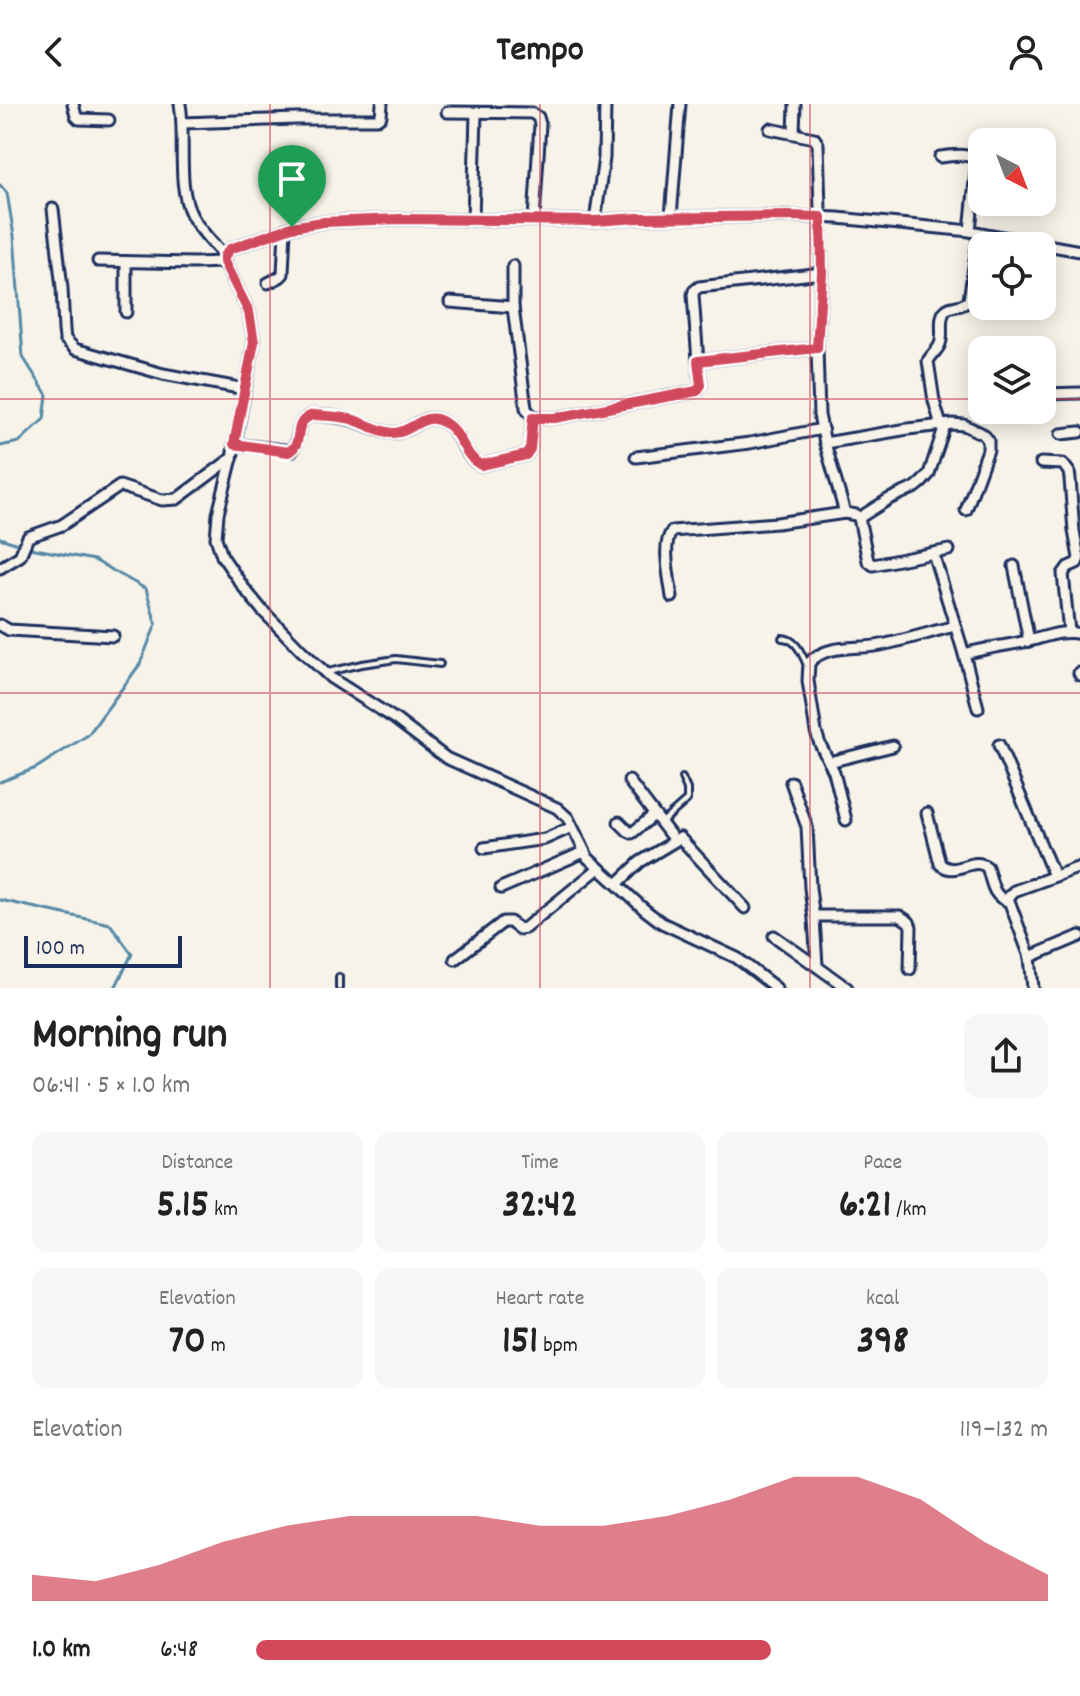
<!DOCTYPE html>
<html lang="en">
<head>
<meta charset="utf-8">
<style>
	:root { --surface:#fff; --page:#f6f6f6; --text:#222; --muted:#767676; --accent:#d1495b }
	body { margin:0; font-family:Dekko,sans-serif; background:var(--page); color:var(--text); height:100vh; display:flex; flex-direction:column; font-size:30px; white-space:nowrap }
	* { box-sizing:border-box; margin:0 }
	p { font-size:26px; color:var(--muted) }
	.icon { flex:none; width:44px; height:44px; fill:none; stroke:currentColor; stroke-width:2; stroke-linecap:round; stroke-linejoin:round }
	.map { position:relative; height:884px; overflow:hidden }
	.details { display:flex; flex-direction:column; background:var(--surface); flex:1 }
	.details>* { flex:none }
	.needle { width:52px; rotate:138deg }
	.controls { position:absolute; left:968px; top:24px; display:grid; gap:16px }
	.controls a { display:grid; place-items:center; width:88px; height:88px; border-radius:16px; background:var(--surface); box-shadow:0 4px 20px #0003; font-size:40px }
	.scale { position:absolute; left:24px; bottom:20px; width:158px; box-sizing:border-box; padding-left:8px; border:4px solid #1b2f5e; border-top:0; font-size:22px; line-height:28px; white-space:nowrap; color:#1b2f5e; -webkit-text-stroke:6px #f7f3e8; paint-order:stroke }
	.pin { position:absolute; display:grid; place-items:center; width:68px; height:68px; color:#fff; margin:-82px -34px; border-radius:50% 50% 50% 0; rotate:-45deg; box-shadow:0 0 8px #0007 }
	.pin .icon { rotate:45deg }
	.round { display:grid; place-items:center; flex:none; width:84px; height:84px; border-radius:16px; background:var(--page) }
	.overview { display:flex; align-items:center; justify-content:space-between; height:136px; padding:0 32px }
	h1 { font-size:44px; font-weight:700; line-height:60px }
	.stats { display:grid; grid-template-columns:repeat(3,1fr); gap:12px; height:136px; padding:8px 32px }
	.stats div { display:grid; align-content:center; border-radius:16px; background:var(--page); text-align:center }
	.stats b { font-size:40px; font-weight:700 }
	.stats small { font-size:22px; font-weight:400 }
	.stats p { font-size:22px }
	.chart { height:224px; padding:16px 32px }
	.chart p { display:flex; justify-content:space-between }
	.chart svg { width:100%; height:144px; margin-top:8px; fill:var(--accent); opacity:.7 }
	ul { padding:0 32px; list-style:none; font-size:26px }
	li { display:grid; grid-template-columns:128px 96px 1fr; align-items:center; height:60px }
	li i { height:20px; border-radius:10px; background:var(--accent) }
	header { display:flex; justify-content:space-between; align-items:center; height:104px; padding:0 32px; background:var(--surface); font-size:36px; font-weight:700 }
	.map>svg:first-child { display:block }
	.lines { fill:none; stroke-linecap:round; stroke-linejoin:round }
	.stream { stroke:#5489a8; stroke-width:3 }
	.lane-casing { stroke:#1b2f5e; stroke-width:10 }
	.street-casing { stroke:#1b2f5e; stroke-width:15 }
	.lane { stroke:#f7f3e8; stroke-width:4 }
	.street { stroke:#f7f3e8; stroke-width:9 }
	.route-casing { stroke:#fff; stroke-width:16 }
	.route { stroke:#d1495b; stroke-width:10 }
	.grid { fill:none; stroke:#d1495b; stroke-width:2; stroke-opacity:0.55 }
</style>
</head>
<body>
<header><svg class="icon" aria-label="back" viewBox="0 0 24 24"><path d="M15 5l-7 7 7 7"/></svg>Tempo<svg class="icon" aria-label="person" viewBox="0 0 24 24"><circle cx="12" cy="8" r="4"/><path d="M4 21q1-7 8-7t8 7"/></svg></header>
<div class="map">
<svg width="1080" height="884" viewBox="0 0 1080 884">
	<rect width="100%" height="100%" fill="#f7f3e8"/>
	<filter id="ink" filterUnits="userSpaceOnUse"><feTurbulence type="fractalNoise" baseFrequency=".0125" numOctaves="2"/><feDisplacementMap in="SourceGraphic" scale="16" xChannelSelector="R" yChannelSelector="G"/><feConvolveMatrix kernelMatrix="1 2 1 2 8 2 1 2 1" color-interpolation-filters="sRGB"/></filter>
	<g filter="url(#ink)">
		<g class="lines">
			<!-- stream -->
			<g class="stream">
				<path d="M 0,81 L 7,89 L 14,132 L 23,253 L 47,291 L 44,315 L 19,338 L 0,342"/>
				<path d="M 0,434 L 30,444 L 94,456 L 146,485 L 156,520 L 140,560 L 88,631 L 36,664 L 0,678"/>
				<path d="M 0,796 L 110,820 L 132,850 L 115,884"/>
			</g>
			<!-- lane casing -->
			<g class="lane-casing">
				<g id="lane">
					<path d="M 782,534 C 797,535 801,549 807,561"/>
					<path d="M 328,568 L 362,560 L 396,555 L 440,560"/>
					<path d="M 661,719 L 687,696 L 687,685 L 682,674"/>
					<path d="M 339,884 L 339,873"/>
				</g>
			</g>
			<!-- street casing -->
			<g class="street-casing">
				<g id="street">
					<path d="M 73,0 L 76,12 L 79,15 L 109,16"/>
					<path d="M 180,0 C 186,34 176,82 192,112 C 200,127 213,139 224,152"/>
					<path d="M 447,8 L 532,9 L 538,13 L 540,20 L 534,116"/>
					<path d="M 183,19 L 297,15 L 377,15 L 381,12 L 382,0"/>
					<path d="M 770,25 L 814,34 L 818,40 L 822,169 L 817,244 L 819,311 L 825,339 L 845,409 L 856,411 L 859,414 L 868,457 L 873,461 L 949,446"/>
					<path d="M 794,29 L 795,0"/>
					<path d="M 940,53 C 952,52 969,48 977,57 L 970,127"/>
					<path d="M 53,105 L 62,184 L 64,226 L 65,235 L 75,245 L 163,270 L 245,285"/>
					<path d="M 671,113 L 680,0"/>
					<path d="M 473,116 L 476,9"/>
					<path d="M 595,117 L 604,54 L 605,0"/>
					<path d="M 98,157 L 194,159 L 224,158"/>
					<path d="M 126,158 L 126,208"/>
					<path d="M 513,162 L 513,203 L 526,304 C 532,316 543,314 555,314 L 697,287 L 701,281 L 698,257"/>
					<path d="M 268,179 L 280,173 L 283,170 L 285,125"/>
					<path d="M 450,198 L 513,203"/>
					<path d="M 817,244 L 698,257 L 693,191 L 694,187 L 699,183 L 822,169"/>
					<path d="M 1042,290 L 1080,289"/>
					<path d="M 941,321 L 934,297 L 928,257 C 931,251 938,246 940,240 C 944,231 938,215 945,207 C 950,200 961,205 969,196 L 979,129"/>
					<path d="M 1061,330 L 1080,328"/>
					<path d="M 825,339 L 908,325 L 952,320 L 964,321 L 983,330 L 988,336 L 988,346 L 966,406"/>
					<path d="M 234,340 L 292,347 C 302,334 294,316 313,311 C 326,312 339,312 351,316 C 364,319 379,328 393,329 C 413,329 424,305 445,319 C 461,329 464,354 481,361 L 526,351 L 530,345 L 533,313"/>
					<path d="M 636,353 L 750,339 L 822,325"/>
					<path d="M 1041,359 L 1063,360 L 1069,368 L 1070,375 L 1074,427 L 1079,454 L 1077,459 L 1068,463 L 1063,470 L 1069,528"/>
					<path d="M 859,414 L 889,395 L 916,383 L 922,378 L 929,370 L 945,321"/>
					<path d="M 933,449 L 964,550"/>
					<path d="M 1014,462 L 1029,537"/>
					<path d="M 0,464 L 20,452 L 28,433 L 62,421 L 120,382 L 162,396 L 177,395 L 232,354"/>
					<path d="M 672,493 C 670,476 661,440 672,427 L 777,419 L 845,409"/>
					<path d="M 0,521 L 9,526 L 113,532"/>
					<path d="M 1079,569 L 1080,571"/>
					<path d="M 978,604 L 964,550 C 986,544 1007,541 1029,537 C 1045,533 1064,525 1080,530"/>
					<path d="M 999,641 L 1054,772"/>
					<path d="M 829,658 L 893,642"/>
					<path d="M 629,677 L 674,736"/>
					<path d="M 791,678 L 807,723 L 810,784 L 814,815 L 817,861"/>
					<path d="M 927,709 L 940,760 C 956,774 972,751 987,763 C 992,777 992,793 1008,797"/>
					<path d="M 846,716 L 834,668 L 820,640 L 816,628 L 808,577 L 809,559 C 826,539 858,546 881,541 C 906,536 931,528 955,522"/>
					<path d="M 619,718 L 628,727 L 632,729 L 654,711"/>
					<path d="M 484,744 L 545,735 L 572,723"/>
					<path d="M 617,780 L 640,758 L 680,734 L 745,804"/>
					<path d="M 501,784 L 584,748"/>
					<path d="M 814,812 L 900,812 L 909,818 L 911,823 L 910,865"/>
					<path d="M 774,832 L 847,884"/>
					<path d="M 1030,853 L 1080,832"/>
					<path d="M 455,855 L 503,818 L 510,818 L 519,825 L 525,824 L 599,764"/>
					<path d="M 776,884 L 737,854 L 662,819 L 645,806 L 588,754 L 568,714 L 557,704 L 446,654 L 395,615 L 331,574 L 302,547 L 262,506 L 244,484 L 222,452 L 216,434 L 218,410 L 232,354 L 254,238 L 249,208 L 224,158 L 224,152 L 230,145 L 292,123 L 323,118 L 400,115 L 595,117 L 638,114 L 788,112 L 838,114 L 970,127 L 1080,147"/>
					<path d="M 1033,884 L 1030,853 L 1008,794 L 1014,787 L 1080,763"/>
				</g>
			</g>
			<!-- lane -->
			<use href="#lane" class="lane"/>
			<!-- street -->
			<use href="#street" class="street"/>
		</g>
	</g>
	<g class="lines" filter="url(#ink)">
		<!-- route casing -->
		<g class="route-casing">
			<path id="route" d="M 788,112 L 821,113 L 822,169 L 817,244 L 698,257 L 701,281 L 697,287 L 555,314 L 538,314 L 533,313 L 530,345 L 526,351 L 481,361 C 464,353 462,329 445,319 C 424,305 413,329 393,329 C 379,328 365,319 351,315 C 339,312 326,312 313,311 C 290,318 306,339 288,348 L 234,340 L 254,238 L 249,208 L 224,158 L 224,152 L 230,145 L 292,123 L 323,118 L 400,115 L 595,117 L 638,114 Z"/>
		</g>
		<!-- route -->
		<use href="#route" class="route"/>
	</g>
	<!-- grid -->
	<path class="grid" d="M 270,0 L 270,884M 540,0 L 540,884M 810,0 L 810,884M 0,295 L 982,295M 1042,295 L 1080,295M 0,589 L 1080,589"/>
</svg>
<div class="controls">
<a><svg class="needle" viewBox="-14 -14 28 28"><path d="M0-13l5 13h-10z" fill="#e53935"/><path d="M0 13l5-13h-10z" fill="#767676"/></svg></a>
<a><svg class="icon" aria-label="locate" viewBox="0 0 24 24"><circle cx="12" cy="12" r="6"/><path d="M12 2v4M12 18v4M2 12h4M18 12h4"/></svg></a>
<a><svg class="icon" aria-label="layers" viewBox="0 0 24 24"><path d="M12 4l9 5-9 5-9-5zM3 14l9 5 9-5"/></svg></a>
</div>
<div class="scale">100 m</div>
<div class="pin" style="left:292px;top:123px;background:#1e9e55"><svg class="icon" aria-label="arrive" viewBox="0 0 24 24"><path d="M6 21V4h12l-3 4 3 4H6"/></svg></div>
</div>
<section class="details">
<div class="overview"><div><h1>Morning run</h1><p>06:41 · 5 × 1.0 km</p></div><a class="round"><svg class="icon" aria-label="share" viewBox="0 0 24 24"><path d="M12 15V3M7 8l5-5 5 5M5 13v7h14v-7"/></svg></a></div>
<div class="stats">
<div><p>Distance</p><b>5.15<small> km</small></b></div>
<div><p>Time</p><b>32:42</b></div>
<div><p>Pace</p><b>6:21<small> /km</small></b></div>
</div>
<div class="stats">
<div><p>Elevation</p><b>70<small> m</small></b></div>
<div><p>Heart rate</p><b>151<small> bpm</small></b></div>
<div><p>kcal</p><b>398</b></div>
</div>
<div class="chart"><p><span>Elevation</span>119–132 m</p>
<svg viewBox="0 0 160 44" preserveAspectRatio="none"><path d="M0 44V36L10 38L20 33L30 26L40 21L50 18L60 18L70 18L80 21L90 21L100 18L110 13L120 6L130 6L140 13L150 26L160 36V44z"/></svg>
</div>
<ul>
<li><b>1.0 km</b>6:48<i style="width:65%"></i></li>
</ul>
</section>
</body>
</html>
